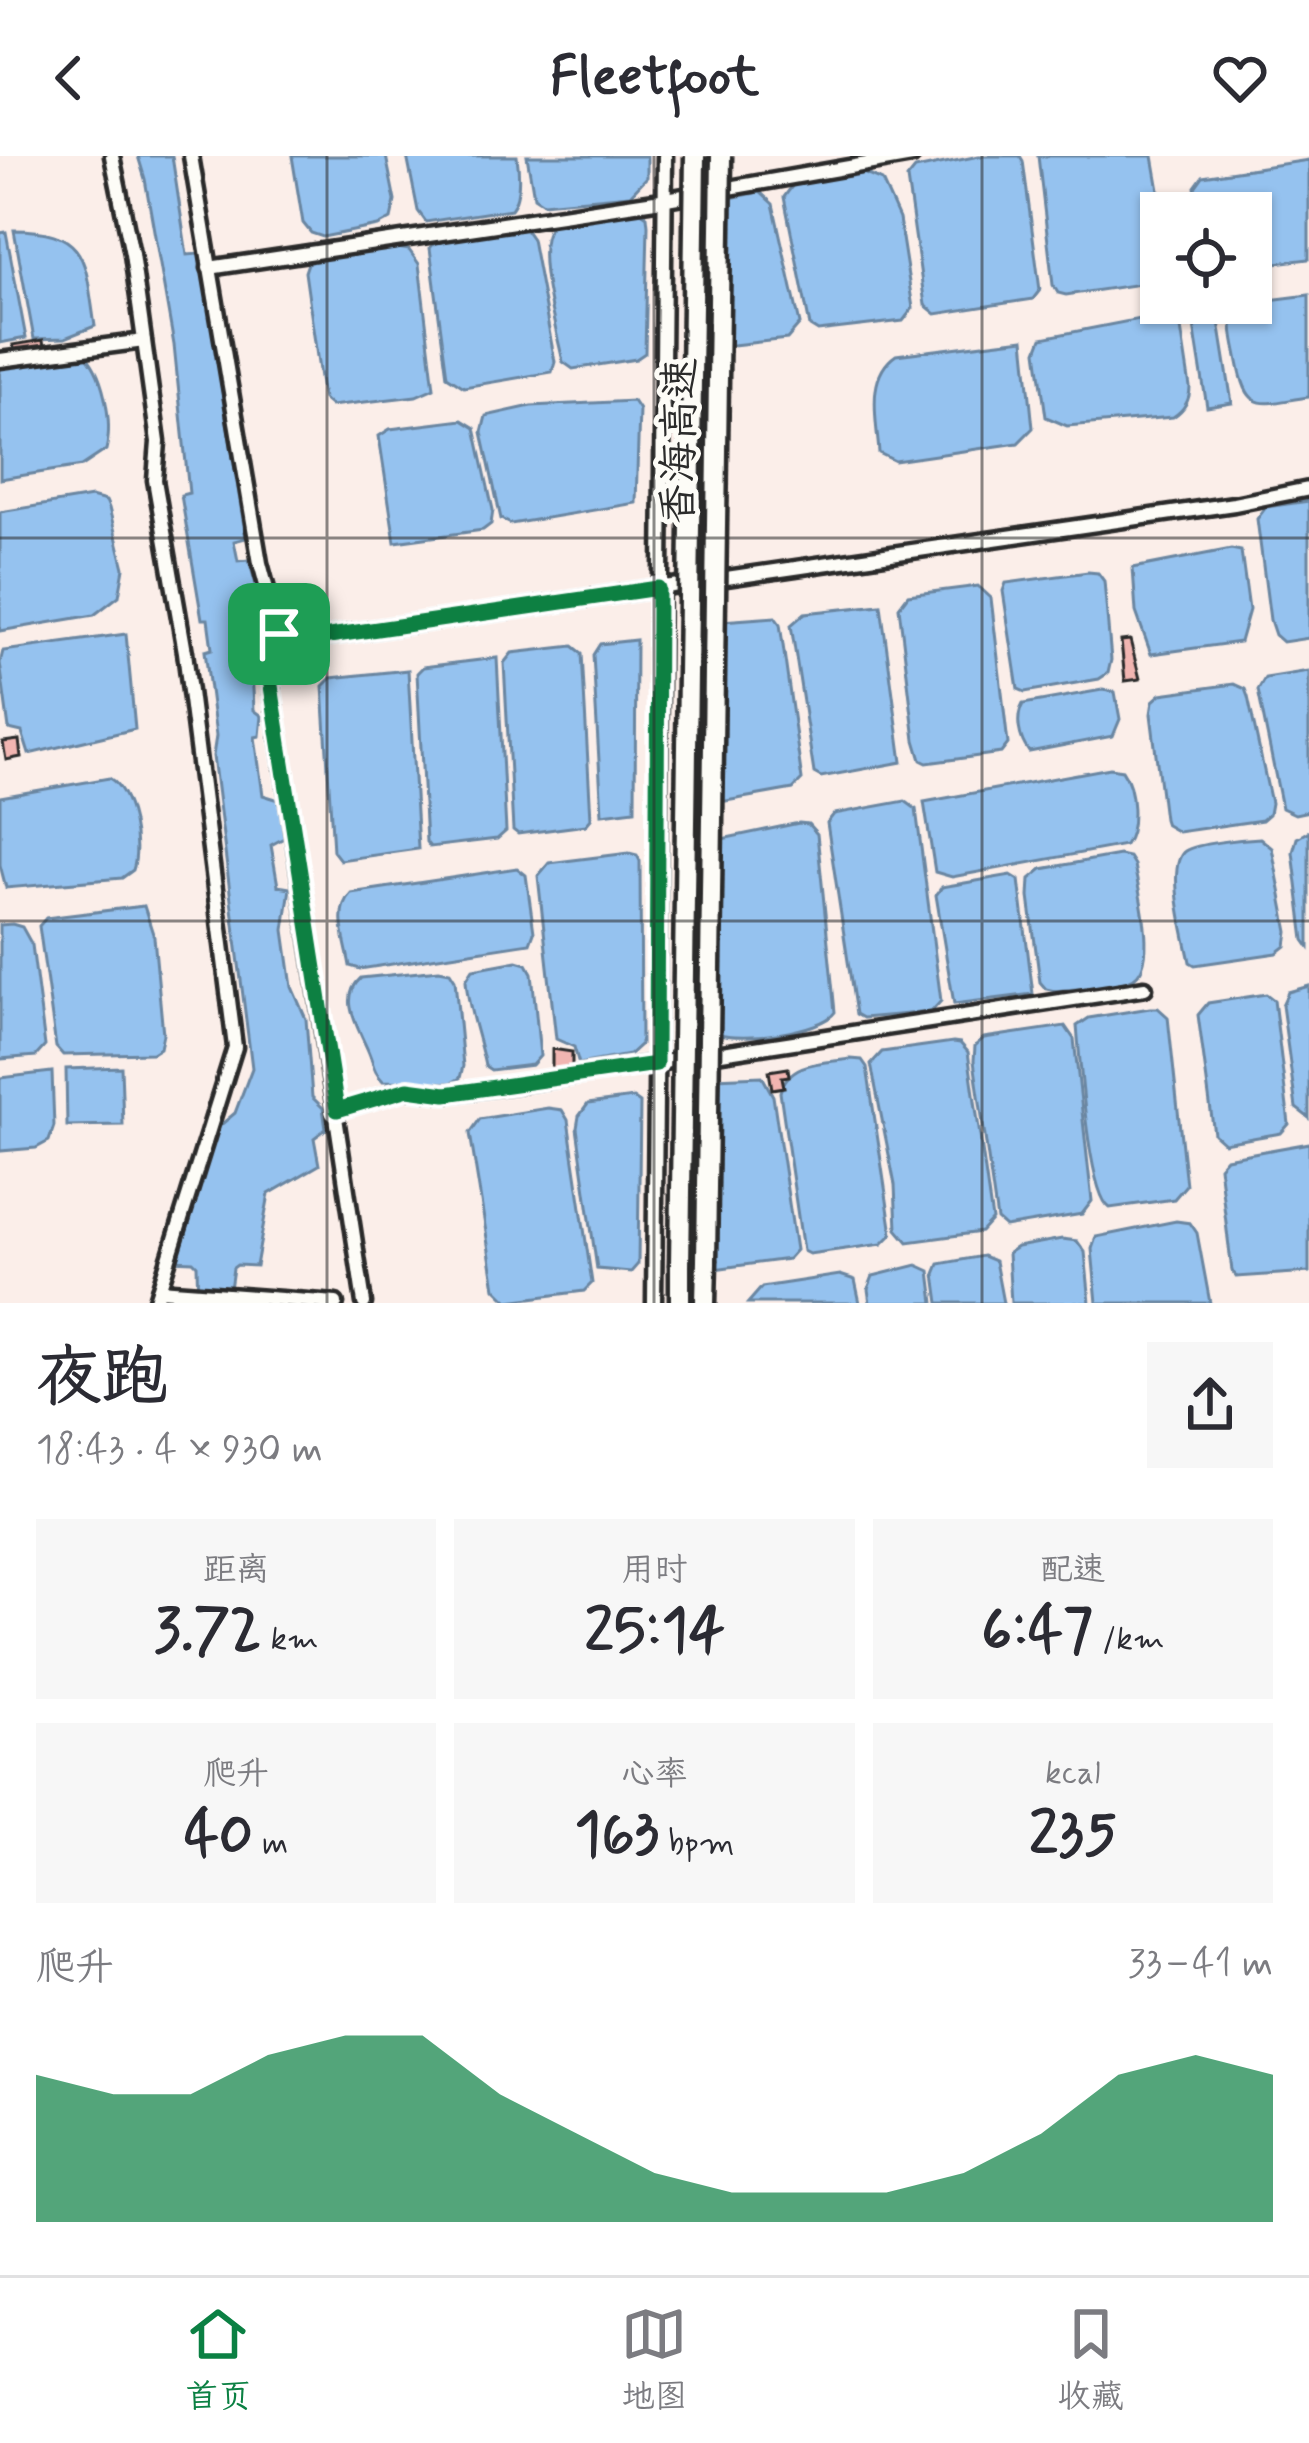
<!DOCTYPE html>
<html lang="zh">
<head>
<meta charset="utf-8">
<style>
	:root { --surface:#fff; --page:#f7f7f7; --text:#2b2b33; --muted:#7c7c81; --line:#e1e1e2; --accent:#0b8043 }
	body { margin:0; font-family:Mynerve,"LXGW WenKai TC",sans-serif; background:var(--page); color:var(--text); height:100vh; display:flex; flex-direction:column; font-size:45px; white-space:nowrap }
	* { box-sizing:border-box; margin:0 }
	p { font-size:39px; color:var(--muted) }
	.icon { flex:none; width:66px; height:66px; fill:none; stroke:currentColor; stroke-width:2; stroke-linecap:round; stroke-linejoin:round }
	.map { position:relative; height:1147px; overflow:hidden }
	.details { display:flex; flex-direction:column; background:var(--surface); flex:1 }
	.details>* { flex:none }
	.controls { position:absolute; left:1140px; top:36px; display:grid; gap:24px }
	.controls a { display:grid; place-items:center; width:132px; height:132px; border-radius:0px; background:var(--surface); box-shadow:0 3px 9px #0004; font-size:60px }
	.pin { position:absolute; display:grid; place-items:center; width:102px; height:102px; color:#fff; margin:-51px; border-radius:24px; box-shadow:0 6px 18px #0006 }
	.round { display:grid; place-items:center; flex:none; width:126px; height:126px; border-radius:0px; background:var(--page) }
	.head { display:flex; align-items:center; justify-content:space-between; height:204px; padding:0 36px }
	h1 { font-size:66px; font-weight:800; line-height:90px }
	.metrics { display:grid; grid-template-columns:repeat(3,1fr); gap:18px; height:204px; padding:12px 36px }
	.metrics div { display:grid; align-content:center; border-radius:0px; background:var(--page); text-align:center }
	.metrics b { font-size:60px; font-weight:800 }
	.metrics small { font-size:33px; font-weight:400 }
	.metrics p { font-size:33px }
	.chart { height:336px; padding:24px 36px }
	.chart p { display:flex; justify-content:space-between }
	.chart svg { width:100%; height:216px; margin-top:12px; fill:var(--accent); opacity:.7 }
	header { display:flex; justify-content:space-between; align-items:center; height:156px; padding:0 36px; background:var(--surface); font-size:54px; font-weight:800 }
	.tabs { display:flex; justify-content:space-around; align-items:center; height:168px; border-top:3px solid var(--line); background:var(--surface); font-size:33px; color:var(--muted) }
	.tabs a { display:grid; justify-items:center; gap:6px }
	.tabs .active { color:var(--accent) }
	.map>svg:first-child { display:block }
	.water { fill:#95c2ef; stroke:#6b86a1; stroke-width:3 }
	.building { fill:#f1b5b1; stroke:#2b2b2b; stroke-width:3 }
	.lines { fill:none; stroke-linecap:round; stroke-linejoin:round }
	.minor-casing { stroke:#2b2b2b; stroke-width:21 }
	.highway-casing { stroke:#2b2b2b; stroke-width:27 }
	.minor { stroke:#fdfcf7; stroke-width:12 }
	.highway { stroke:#fdfcf7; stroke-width:18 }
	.highway-bridge-casing { stroke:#2b2b2b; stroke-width:27; stroke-linecap:butt }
	.highway-bridge { stroke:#fdfcf7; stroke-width:18 }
	.route-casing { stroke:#fff; stroke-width:24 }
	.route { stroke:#0b8043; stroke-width:15 }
	.grid { fill:none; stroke:#2b2b2b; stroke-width:3; stroke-opacity:0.55 }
	.labels { text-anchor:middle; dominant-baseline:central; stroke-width:10; stroke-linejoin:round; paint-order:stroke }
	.street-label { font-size:42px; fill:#2b2b2b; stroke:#fdfcf7 }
</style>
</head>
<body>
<header><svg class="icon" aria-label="back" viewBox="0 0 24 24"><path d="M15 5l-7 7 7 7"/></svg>Fleetfoot<svg class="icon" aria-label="heart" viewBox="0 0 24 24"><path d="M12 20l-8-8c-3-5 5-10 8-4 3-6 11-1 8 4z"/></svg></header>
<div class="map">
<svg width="1309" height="1147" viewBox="0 0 1309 1147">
	<rect width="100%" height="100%" fill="#fbeee9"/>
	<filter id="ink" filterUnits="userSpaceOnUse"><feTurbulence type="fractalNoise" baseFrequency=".00833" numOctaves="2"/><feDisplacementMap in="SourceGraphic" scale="24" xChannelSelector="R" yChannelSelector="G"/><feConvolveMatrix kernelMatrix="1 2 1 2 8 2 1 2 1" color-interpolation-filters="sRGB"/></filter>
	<g filter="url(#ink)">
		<!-- water -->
		<g class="water">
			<path d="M 138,0 L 172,0 L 187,99 L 200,98 L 246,382 L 234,385 L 238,405 L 249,404 L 268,471 L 261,512 L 252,513 L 254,554 L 262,560 L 260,580 L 255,581 L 263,639 L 279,644 L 284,682 L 271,689 L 278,730 L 290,732 L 284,774 L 292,831 L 306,863 L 312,941 L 323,952 L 326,973 L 314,982 L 319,1009 L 269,1038 L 256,1110 L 237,1109 L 233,1112 L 228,1147 L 198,1147 L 197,1109 L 193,1105 L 172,1104 L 205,982 L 235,957 L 252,912 L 213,600 L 216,580 L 205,495 L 212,493 L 208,463 L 202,463 L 181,339 L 189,337 L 174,189 L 145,23 Z"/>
			<path d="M 292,0 L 386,0 L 395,45 L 391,63 L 378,70 L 323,81 L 311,77 L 303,67 Z"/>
			<path d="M 407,0 L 517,0 C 519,15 521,41 511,53 L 426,66 L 418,55 Z"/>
			<path d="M 527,0 L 647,0 L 647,21 L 630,39 L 543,47 L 534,41 Z"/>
			<path d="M 979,0 L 1020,0 L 1023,5 L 1040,134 L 1033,143 L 936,158 L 925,149 L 907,23 L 915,13 Z"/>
			<path d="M 1038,0 L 1153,0 L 1163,57 L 1161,125 L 1066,139 L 1058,137 L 1053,129 Z"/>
			<path d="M 1309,4 L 1309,103 L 1251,110 L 1251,57 L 1199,57 L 1195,31 L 1203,20 Z"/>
			<path d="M 863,17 L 882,25 L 899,63 L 913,152 L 903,165 L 818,175 L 810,170 L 784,41 L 793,29 Z"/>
			<path d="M 760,36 L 773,48 L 800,168 L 787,183 L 724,190 L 725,43 Z"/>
			<path d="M 637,53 L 647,60 L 648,69 L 645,197 L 636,203 L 573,213 L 563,206 C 558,178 529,85 553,68 C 567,57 618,56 637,53 Z"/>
			<path d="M 512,72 L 525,73 L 532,83 L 555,206 L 552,216 L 464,231 L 447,220 L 430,92 L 437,84 Z"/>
			<path d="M 14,74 C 90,74 85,107 95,170 L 65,182 L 34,183 Z"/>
			<path d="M 6,76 L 26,182 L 0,187 L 0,77 Z"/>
			<path d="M 392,91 L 409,94 L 419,108 L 434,232 L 416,240 L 331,250 L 323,243 L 305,116 L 309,104 Z"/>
			<path d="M 1309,139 L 1309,241 C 1262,247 1248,260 1238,206 C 1235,189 1230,173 1233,157 L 1244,147 Z"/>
			<path d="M 1217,153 L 1232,247 L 1207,251 L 1192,157 Z"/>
			<path d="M 1160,159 L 1175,162 L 1181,172 L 1190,231 C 1190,244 1184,254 1173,261 L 1067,270 L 1046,261 L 1037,195 L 1042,182 Z"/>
			<path d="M 1024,183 L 1033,272 L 1018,287 L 895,305 L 879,297 C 877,265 865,220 896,199 Z"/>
			<path d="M 81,195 C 104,214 113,266 106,294 L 82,310 L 0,323 L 0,207 Z"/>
			<path d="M 633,245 L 639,254 L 636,347 L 511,368 L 501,363 L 482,276 L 486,260 L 531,250 Z"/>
			<path d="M 462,264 L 475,272 L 493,354 L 491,368 L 483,374 L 395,386 L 379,280 L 390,273 Z"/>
			<path d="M 91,341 L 106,345 L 109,352 L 124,412 L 119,440 L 94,459 L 0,475 L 0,356 Z"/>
			<path d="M 1309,345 L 1309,482 L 1283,486 L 1275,479 L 1270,464 L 1257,363 L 1266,351 Z"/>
			<path d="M 1231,393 L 1241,395 L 1249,454 L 1240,486 L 1151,498 L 1136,456 L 1133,412 Z"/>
			<path d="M 1088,416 L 1098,417 L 1104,425 L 1111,504 L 1108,517 L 1099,523 L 1025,536 L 1018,533 L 1003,435 L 1006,427 Z"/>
			<path d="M 978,430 L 991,442 L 1008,588 L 1001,597 L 927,607 L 921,604 L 915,584 L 899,451 L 908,439 Z"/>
			<path d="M 881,449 L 902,606 L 821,621 L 814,617 L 791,469 L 805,457 Z"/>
			<path d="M 775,461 L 780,468 L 802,624 L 793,633 L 715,647 L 722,465 Z"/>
			<path d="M 126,478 L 135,573 L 29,598 L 22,576 L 9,573 L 0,507 L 3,495 Z"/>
			<path d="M 636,484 L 635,654 L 602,658 L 593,499 L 600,488 Z"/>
			<path d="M 573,490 L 582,497 L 591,663 L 586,669 L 518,678 L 513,674 L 504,507 L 512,497 Z"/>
			<path d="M 497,502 L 506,675 L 497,683 L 430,691 L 426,686 L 417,517 L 423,511 Z"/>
			<path d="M 408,514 L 418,693 L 340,704 L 333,695 L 323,530 L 331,522 Z"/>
			<path d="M 1309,515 L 1309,655 L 1295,658 L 1282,652 L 1258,534 L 1265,522 Z"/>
			<path d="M 1234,528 L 1245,533 L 1248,541 L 1271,647 L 1269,658 L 1262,664 L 1178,676 L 1166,669 L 1164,663 L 1151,558 L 1153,545 L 1161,538 Z"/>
			<path d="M 1102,534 L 1115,536 L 1120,563 L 1113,580 L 1029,596 C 1019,583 1015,562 1023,548 Z"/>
			<path d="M 1110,612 L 1122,614 C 1135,632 1137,672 1125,689 L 952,721 L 935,716 L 924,646 Z"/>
			<path d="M 109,622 C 132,635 141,691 133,714 L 122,722 L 6,732 L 0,709 L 0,641 Z"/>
			<path d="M 905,645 L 916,653 L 941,845 L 931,856 L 863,862 L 856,858 L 827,667 L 834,658 Z"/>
			<path d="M 799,667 L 808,668 L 817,678 L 835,856 C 822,876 740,886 717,877 L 717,684 Z"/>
			<path d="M 1309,675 L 1309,791 L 1304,784 L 1293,696 L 1297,682 Z"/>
			<path d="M 1260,682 L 1272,692 L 1288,776 L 1286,790 L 1277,797 L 1195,809 L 1190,806 C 1186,784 1165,709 1185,695 C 1197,687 1244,683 1260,682 Z"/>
			<path d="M 629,697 L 637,699 L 640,705 L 641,888 L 629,899 L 579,908 L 574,891 L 556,883 L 538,720 L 549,707 Z"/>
			<path d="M 1119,699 L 1129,701 L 1134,709 C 1138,734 1161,813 1130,824 C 1109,833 1078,832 1055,835 L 1046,833 L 1040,826 L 1029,741 L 1030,723 L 1042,713 Z"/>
			<path d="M 517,712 L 526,719 L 534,776 L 530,787 L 360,813 L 350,810 C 346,786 333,755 351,737 Z"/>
			<path d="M 1011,719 L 1019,724 L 1033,838 L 954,848 L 936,739 L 942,731 Z"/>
			<path d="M 144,750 L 154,781 L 163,878 L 160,892 L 152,897 L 63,899 L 56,891 L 39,770 L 46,762 Z"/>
			<path d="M 12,768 L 22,771 L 32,789 L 45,890 L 36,900 L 0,903 L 0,769 Z"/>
			<path d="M 517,805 L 527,808 L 532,817 L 540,900 L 532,909 L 491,914 L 485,910 C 479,880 468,855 466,824 L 473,813 Z"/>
			<path d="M 439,814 L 450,816 L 455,824 L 463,910 L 460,922 L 451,927 L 383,925 C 373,915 374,909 369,897 C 360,874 337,843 361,822 Z"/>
			<path d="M 1309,830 L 1309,962 L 1296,952 L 1282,849 L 1288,836 Z"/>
			<path d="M 1266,838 L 1274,844 L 1289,968 L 1281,977 L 1224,987 L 1214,978 L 1198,859 L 1208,847 Z"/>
			<path d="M 1150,852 L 1158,852 L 1168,861 L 1186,1029 L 1174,1043 L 1110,1052 C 1088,1038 1080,901 1077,870 L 1089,862 Z"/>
			<path d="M 1065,870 L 1074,883 L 1092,1045 L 1082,1058 L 1005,1071 L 997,1064 L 974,905 L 975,890 L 984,882 Z"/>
			<path d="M 953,886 L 960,887 L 968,896 L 992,1064 L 981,1076 L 908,1086 L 897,1073 L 895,1029 L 871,908 L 882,896 Z"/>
			<path d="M 851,903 L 862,904 L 867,911 L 892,1078 L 882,1088 L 809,1098 L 803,1095 L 780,936 C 789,904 824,907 851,903 Z"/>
			<path d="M 121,911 L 123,969 L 67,970 L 66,913 Z"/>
			<path d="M 52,916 L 54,970 L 49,985 L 36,992 L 0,995 L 0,922 Z"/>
			<path d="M 762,920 L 773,940 L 796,1094 L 788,1103 L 714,1113 L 715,922 Z"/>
			<path d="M 633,942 L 640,947 L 638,1108 L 631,1116 L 597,1113 L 577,972 L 579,960 L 588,948 Z"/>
			<path d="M 548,952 L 562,954 L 568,964 L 592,1127 L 584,1135 L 508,1145 L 495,1132 L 470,977 L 480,963 Z"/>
			<path d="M 1309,987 L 1309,1116 L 1237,1121 L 1232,1115 L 1219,1010 L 1226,1002 Z"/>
			<path d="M 1176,1065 L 1190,1067 L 1197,1077 L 1210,1147 L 1097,1147 L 1092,1093 L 1096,1081 Z"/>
			<path d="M 1062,1083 L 1077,1085 L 1085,1096 L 1090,1147 L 1011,1147 L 1008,1097 L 1017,1091 Z"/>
			<path d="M 983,1100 L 995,1105 L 1003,1147 L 939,1147 L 935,1118 L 939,1108 Z"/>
			<path d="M 917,1109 L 930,1115 L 934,1147 L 870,1147 L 868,1133 L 873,1120 Z"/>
			<path d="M 840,1119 L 855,1124 L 860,1147 L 748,1147 L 762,1131 Z"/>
		</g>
		<!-- building -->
		<g class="building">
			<path d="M 43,184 L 44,191 L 15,196 L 13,189 Z"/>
			<path d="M 1130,484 L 1140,523 L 1125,525 L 1121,485 Z"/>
			<path d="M 19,584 L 21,601 L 6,604 L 3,586 Z"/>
			<path d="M 552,893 L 572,896 L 572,914 L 552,915 Z"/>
			<path d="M 788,912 L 789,920 L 782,921 L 784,931 L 772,933 L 769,915 Z"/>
		</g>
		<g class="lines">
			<!-- minor casing -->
			<g class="minor-casing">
				<g id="minor">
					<path d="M 112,0 L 132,98 L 158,286 L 155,324 L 185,496 L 235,891 L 155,1147"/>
					<path d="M 191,0 L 260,407 L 279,478 L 269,517 L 364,1147"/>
					<path d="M 209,112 L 655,45 L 912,0"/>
					<path d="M 0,204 L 144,185"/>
					<path d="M 279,478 L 302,484 L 1234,348 L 1309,333"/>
					<path d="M 337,954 L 408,933 L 446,938 L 507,930 L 1145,832"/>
					<path d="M 159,1134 L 336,1147"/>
					<path d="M 654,1147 L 665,0"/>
				</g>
			</g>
			<!-- highway casing -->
			<g class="highway-casing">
				<g id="highway">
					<path d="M 680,1147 L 680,1110"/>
					<path d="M 705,1147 L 706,1105"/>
				</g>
			</g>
			<!-- minor -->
			<use href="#minor" class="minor"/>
			<!-- highway -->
			<use href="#highway" class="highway"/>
			<!-- highway-bridge casing -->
			<g class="highway-bridge-casing">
				<g id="highway-bridge">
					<path d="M 706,1105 L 721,0"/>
					<path d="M 680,1110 L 695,0"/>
				</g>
			</g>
			<!-- highway-bridge -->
			<use href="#highway-bridge" class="highway-bridge"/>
		</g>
	</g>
	<g class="lines" filter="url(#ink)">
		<!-- route casing -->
		<g class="route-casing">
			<path id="route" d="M 658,432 L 656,908 L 446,938 L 408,933 L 337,954 L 269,517 L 279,478 L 302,484 Z"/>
		</g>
		<!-- route -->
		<use href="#route" class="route"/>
	</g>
	<!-- grid -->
	<path class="grid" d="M 327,0 L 327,1147M 654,0 L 654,1147M 982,0 L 982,1147M 0,382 L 1309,382M 0,765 L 1309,765"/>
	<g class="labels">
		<!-- street labels -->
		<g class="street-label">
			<text transform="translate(681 285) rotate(-89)">香海高速</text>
		</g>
	</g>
</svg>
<div class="controls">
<a><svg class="icon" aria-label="locate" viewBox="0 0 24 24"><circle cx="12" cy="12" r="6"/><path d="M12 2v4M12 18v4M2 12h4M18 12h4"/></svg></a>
</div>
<div class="pin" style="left:279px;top:478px;background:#1e9e55"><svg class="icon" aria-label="arrive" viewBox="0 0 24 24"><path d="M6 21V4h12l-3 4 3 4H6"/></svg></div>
</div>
<section class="details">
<div class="head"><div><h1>夜跑</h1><p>18:43 · 4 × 930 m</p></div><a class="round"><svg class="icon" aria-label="share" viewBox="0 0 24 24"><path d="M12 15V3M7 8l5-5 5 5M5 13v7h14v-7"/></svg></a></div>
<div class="metrics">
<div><p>距离</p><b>3.72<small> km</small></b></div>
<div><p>用时</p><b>25:14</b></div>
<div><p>配速</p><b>6:47<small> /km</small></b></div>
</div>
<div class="metrics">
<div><p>爬升</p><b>40<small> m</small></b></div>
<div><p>心率</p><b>163<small> bpm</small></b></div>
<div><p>kcal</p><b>235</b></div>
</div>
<div class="chart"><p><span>爬升</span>33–41 m</p>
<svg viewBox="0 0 160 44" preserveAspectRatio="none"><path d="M0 44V14L10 18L20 18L30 10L40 6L50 6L60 18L70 26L80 34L90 38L100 38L110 38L120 34L130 26L140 14L150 10L160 14V44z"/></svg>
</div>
</section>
<nav class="tabs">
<a class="active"><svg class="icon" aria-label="home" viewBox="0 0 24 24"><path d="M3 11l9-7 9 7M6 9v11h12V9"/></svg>首页</a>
<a><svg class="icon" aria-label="map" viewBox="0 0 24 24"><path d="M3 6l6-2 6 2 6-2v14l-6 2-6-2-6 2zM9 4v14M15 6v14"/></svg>地图</a>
<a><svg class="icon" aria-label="saved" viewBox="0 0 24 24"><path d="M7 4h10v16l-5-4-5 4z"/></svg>收藏</a>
</nav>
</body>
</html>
